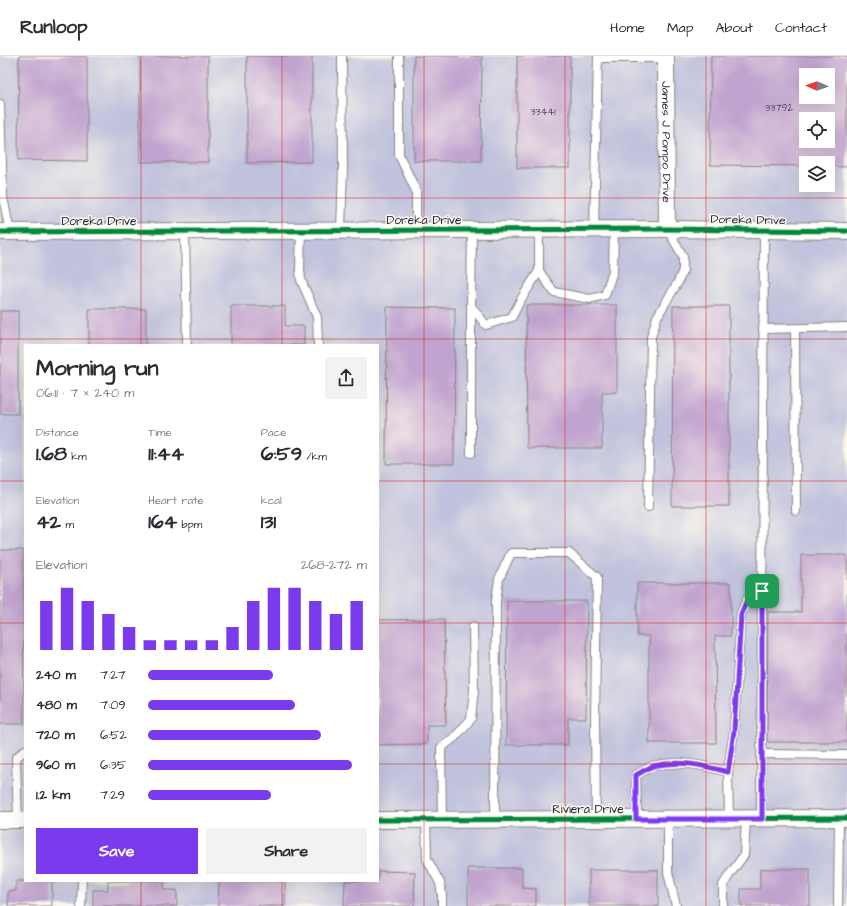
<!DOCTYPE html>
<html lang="en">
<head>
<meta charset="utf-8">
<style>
	:root { --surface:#fff; --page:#f2f2f3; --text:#2b2b33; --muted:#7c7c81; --line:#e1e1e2; --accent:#7c3aed }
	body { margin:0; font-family:"Architects Daughter",sans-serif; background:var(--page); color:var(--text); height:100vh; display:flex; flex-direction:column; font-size:15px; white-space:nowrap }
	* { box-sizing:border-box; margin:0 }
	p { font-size:13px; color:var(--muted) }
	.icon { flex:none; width:22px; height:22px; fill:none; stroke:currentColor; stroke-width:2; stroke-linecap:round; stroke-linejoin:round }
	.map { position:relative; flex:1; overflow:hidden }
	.details { position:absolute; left:24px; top:288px; width:355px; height:538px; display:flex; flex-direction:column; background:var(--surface); border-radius:0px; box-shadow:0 4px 16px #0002 }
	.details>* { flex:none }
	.needle { width:26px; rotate:272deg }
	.controls { position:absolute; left:799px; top:12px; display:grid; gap:8px }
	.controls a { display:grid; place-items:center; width:36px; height:36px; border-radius:0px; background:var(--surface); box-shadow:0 4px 16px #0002; font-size:20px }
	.pin { position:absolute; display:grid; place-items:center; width:34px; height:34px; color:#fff; margin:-17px; border-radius:8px; box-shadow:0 2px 6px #0006 }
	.round { display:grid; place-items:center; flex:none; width:42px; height:42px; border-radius:0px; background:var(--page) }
	.head { display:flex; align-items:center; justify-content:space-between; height:68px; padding:0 12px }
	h1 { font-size:22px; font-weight:700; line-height:30px }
	.stats { display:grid; grid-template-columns:repeat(3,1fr); gap:6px; height:68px; padding:4px 12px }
	.stats div { display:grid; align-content:center }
	.stats b { font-size:20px; font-weight:700 }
	.stats small { font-size:11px; font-weight:400 }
	.stats p { font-size:11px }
	.chart { height:112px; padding:8px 12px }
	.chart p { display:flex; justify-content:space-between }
	.chart svg { width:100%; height:72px; margin-top:4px; stroke:var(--accent); stroke-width:6 }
	.primary-button { display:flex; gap:8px; margin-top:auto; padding:8px 12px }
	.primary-button a { flex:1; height:46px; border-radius:0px; background:var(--accent); color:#fff; font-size:16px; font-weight:700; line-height:46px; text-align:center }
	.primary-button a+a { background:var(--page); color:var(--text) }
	ul { padding:0 12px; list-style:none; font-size:13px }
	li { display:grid; grid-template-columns:64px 48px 1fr; align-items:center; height:30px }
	li i { height:10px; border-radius:5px; background:var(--accent) }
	header { display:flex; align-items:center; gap:24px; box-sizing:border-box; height:56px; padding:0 20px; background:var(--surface); border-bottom:1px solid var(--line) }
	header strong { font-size:19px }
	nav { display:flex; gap:22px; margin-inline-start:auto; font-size:14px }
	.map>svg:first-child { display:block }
	.industrial { fill:#c1c2dd; fill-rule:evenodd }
	.building { fill:#c1a3cf; fill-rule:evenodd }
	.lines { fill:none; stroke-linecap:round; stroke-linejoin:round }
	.lane-casing { stroke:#888381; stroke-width:10 }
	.street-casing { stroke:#888381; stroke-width:18 }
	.lane { stroke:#fff; stroke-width:8 }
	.street { stroke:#fff; stroke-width:16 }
	.cycleway-casing { stroke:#fbf7ec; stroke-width:8 }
	.cycleway { stroke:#00873e; stroke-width:5 }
	.route-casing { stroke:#fff; stroke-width:8 }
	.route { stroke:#7c3aed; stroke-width:5 }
	.grid { fill:none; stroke:#d62828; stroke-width:1; stroke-opacity:0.55 }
	.labels { text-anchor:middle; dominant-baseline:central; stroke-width:3; stroke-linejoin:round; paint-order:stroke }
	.number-label { font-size:10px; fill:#4a4260 }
	.street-label { font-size:12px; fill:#22223b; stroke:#fbf7ec }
</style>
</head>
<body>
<header>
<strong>Runloop</strong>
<nav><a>Home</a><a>Map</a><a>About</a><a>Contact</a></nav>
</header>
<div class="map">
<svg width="847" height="850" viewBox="0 0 847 850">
	<rect width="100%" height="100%" fill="#fbf7ec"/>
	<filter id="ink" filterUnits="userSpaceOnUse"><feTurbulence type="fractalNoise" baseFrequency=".025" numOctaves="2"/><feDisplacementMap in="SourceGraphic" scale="8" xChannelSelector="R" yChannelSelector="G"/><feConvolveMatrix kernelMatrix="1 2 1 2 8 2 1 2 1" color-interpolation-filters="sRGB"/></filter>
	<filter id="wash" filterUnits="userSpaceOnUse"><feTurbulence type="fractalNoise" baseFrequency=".012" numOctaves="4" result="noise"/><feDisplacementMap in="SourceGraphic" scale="16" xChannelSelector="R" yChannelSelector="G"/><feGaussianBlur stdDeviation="0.9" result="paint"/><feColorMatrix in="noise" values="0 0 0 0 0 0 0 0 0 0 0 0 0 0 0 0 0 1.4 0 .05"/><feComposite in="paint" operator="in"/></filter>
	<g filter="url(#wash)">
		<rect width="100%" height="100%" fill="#efe4c7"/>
		<!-- industrial -->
		<path class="industrial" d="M 0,0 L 847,0 L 847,850 L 0,850 ZM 806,19 L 828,19 L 828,41 L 806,41 ZM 806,63 L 828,63 L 828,85 L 806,85 ZM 806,107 L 828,107 L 828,129 L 806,129 ZM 25,289 L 378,289 L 378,825 L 25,825 Z"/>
		<g id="blocks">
			<!-- building -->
			<g class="building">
				<path d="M 19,0 L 87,0 L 87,105 L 18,104 Z"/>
				<rect x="140" y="0" width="68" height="106"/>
				<path d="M 247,0 L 312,0 L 312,106 L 247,107 Z"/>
				<path d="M 414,0 L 482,0 L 481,105 L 414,105 Z"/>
				<rect x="517" y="0" width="53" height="112"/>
				<path d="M 711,0 L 847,0 L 847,111 L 828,110 L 828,107 L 806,107 L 806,110 L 710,109 ZM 806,19 L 828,19 L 828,41 L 806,41 ZM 806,63 L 828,63 L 828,85 L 806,85 Z"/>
				<path d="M 526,249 L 617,249 L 617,336 L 602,336 L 602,392 L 527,392 Z"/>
				<path d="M 231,250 L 285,250 L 285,270 L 304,270 L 304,289 L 231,289 Z"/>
				<path d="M 673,250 L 729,250 L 729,450 L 672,450 Z"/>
				<path d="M 387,251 L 455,252 L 454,408 L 386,408 Z"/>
				<rect x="89" y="253" width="57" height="36"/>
				<rect x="0" y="255" width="18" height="103"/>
				<path d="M 0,494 L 23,494 L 24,668 L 0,668 Z"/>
				<path d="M 801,499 L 847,499 L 847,686 L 767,686 L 768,556 L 801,556 Z"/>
				<path d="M 637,527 L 731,527 L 731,580 L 715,580 L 716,687 L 649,687 L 649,580 L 637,580 Z"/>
				<path d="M 507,545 L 587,545 L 586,662 L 568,662 L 568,689 L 506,689 Z"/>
				<path d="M 444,563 L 446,669 L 427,669 L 427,688 L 378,689 L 378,564 Z"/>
				<path d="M 468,812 L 522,812 L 522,832 L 536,833 L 536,850 L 468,850 Z"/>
				<path d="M 760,813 L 810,813 L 810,850 L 741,850 L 741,833 L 760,833 Z"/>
				<rect x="589" y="814" width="69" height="36"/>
				<path d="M 378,815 L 415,816 L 414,850 L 344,850 L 345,825 L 378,825 Z"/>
				<path d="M 16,825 L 52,825 L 52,850 L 8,850 L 8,835 L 16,835 Z"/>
				<path d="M 108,825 L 164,825 L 164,834 L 177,834 L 177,850 L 93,850 L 93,834 L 108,834 Z"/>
				<path d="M 219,825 L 285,825 L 285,850 L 218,850 Z"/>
			</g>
		</g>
	</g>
	<g filter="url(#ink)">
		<use href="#blocks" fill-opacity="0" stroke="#888381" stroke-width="1"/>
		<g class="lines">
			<!-- lane casing -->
			<g class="lane-casing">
				<g id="lane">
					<path d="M 399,0 L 399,99 L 416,135 L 416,174"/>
					<path d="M 598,2 L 666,2"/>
					<path d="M 0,48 L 3,141 L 10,176"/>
					<path d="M 539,173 L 539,215 L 554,236 L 590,243 L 605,239 L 613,215 L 614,173"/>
					<path d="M 594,173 L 598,0"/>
					<path d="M 185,174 L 187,289"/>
					<path d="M 301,174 L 300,213 L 301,224 L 317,261 L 318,289"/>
					<path d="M 341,174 L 343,111 L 342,0"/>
					<path d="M 472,174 L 471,250 L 486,269 L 512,261 L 520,245 L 539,215"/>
					<path d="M 795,272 L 796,455"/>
					<path d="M 763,273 L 847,271"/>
					<path d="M 471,397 L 471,250"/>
					<path d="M 648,451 L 651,281 L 657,261 L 678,226 L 683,214 L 683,200 L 667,173"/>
					<path d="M 762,698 L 847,699"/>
					<path d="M 728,716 L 734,675 L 741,558 L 747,544 L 762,535"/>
					<path d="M 426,763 L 427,803 L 440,827 L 442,839 L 442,850"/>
					<path d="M 442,763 L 441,692 L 455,681 L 471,663 L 474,634 L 473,570"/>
					<path d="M 495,763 L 496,545 L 499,523 L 511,497 L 569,497 L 597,521 L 595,663 L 596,763"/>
					<path d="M 637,763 L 636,719 C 642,716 648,712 653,710 C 681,704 702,709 728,716 L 729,763"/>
					<path d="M 668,763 L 668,816 L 676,850"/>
					<path d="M 761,763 L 764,174"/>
					<path d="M 18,764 L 16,702 L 25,694"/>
					<path d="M 81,850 L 82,825"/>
					<path d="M 723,850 L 723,829 L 730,818 L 744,799 L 746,763"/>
					<path d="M 838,850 L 839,763"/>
				</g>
			</g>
			<!-- street casing -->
			<g class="street-casing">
				<g id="street">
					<path id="s1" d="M 666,0 L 667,173"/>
					<path d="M 0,176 L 667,173 L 847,175"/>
					<path d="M 0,764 L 25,764"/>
					<path d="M 378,764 L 847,762"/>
				</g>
			</g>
			<!-- lane -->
			<use href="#lane" class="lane"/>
			<!-- street -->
			<use href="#street" class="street"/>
			<!-- cycleway casing -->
			<g class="cycleway-casing">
				<g id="cycleway">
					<path d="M 0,176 L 667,173 L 847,175"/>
					<path d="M 378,764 L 847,762"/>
				</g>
			</g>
			<!-- cycleway -->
			<use href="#cycleway" class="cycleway"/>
		</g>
	</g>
	<g class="lines" filter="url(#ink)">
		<!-- route casing -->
		<g class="route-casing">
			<path id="route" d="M 762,535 L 762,763 L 636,763 L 636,719 C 642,716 648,712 653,710 C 681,704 702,709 728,716 L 734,675 L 741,558 L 747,544 Z"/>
		</g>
		<!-- route -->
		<use href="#route" class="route"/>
	</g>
	<!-- grid -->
	<path class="grid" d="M 141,0 L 141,289M 282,0 L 282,289M 424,0 L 424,850M 565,0 L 565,850M 706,0 L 706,850M 0,142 L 847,142M 0,283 L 847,283M 0,425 L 25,425M 378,425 L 847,425M 0,567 L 25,567M 378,567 L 847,567M 0,708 L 25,708M 378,708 L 847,708M 141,825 L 141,850M 282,825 L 282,850"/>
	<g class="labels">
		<!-- number labels -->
		<g class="number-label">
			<text x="779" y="52">33792</text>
			<text x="543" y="56">33441</text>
		</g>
		<!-- street labels -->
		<g class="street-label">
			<text stroke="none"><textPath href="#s1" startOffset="86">James J Pompo Drive</textPath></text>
			<text x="424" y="164">Doreka Drive</text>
			<text transform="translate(748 164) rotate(1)">Doreka Drive</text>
			<text x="99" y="165">Doreka Drive</text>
			<text x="588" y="753">Riviera Drive</text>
		</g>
	</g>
</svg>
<div class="controls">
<a><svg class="needle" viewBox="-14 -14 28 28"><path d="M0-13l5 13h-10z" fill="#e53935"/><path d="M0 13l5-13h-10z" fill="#7c7c81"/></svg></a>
<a><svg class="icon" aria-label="locate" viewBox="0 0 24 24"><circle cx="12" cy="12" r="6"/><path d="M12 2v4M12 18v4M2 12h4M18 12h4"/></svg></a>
<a><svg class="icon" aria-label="layers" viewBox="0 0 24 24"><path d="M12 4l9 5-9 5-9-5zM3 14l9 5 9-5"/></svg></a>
</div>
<div class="pin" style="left:762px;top:535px;background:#1e9e55"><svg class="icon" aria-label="arrive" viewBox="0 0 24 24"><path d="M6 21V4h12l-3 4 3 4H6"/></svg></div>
<section class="details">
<div class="head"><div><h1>Morning run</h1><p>06:11 · 7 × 240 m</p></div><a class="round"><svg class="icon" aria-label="share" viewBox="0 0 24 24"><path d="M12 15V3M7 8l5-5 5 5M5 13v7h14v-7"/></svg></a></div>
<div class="stats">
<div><p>Distance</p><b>1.68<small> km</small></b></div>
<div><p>Time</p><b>11:44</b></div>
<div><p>Pace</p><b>6:59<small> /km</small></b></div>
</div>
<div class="stats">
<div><p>Elevation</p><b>42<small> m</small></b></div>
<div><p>Heart rate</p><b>164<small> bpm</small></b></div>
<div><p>kcal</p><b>131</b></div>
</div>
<div class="chart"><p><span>Elevation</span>268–272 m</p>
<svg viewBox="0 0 160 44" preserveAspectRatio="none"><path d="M5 44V14M15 44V6M25 44V14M35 44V22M45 44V30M55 44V38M65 44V38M75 44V38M85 44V38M95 44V30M105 44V14M115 44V6M125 44V6M135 44V14M145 44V22M155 44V14"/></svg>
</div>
<ul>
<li><b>240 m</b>7:27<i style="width:57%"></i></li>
<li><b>480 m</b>7:09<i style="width:67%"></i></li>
<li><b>720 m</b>6:52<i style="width:79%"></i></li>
<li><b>960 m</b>6:35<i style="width:93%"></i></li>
<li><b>1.2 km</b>7:29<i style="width:56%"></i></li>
</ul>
<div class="primary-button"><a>Save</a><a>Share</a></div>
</section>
</div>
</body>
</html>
